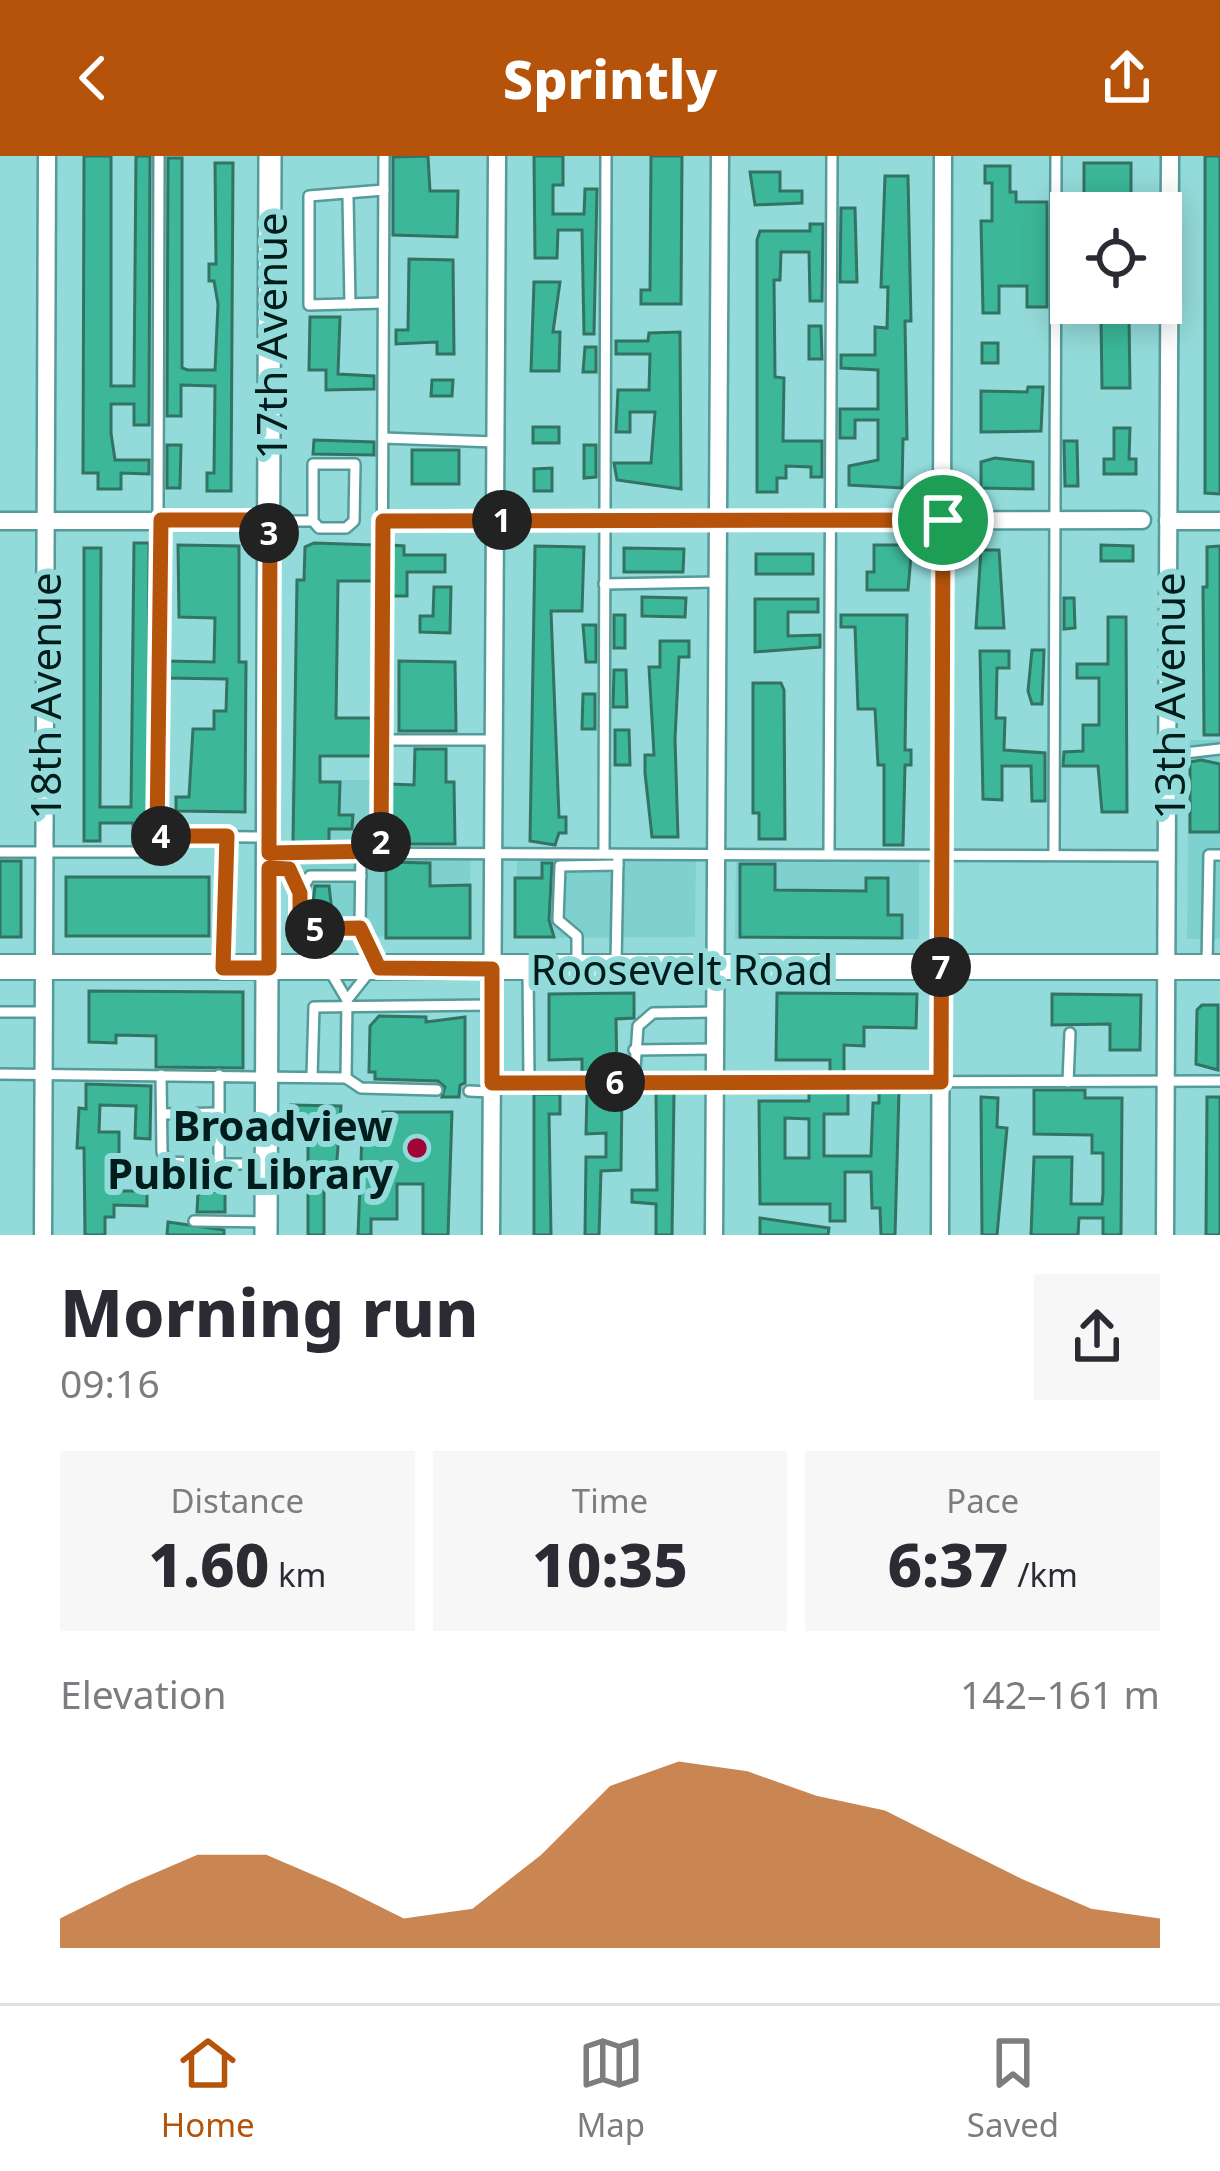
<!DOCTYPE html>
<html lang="en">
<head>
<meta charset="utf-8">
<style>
	:root { --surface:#fff; --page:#f7f7f7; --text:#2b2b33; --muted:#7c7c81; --line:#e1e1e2; --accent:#b45309 }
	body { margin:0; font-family:"Noto Sans",sans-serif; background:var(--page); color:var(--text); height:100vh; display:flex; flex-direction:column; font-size:45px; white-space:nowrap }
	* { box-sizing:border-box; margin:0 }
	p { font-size:39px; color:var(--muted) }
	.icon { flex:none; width:66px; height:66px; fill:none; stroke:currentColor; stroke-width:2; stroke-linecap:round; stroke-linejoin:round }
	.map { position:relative; height:1079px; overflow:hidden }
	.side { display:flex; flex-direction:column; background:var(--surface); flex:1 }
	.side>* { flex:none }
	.tools { position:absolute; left:1050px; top:36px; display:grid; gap:24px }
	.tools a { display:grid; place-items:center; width:132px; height:132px; border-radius:0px; background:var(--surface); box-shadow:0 6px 30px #0003; font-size:60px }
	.pin { position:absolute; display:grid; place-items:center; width:102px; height:102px; color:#fff; margin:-51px; border:6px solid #fff; border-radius:50%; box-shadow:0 3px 12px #0007 }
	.km { position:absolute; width:60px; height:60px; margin:-30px; border-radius:50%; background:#222; color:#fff; font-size:33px; line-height:60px; text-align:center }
	.round { display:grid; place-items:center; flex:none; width:126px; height:126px; border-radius:0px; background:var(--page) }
	.head { display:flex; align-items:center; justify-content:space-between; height:204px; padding:0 60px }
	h1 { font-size:66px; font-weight:800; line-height:90px }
	.figures { display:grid; grid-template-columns:repeat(3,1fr); gap:18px; height:204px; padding:12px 60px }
	.figures div { display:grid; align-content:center; border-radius:0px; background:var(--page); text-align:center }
	.figures b { font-size:60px; font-weight:800 }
	.figures small { font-size:33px; font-weight:400 }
	.figures p { font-size:33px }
	.chart { height:336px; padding:24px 60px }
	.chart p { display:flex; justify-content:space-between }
	.chart svg { width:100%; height:216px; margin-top:12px; fill:var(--accent); opacity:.7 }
	header { display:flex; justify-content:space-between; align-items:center; height:156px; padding:0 60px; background:var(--accent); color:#fff; font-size:54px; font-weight:800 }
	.dock { display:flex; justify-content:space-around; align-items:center; height:168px; border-top:3px solid var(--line); background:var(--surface); font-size:33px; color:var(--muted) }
	.dock a { display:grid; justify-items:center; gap:6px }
	.dock .selected { color:var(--accent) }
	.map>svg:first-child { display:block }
	.built { fill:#7ed1cf }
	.building { fill:#3cb79a; stroke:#337363; stroke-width:3; fill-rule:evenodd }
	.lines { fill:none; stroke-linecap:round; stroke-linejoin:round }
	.service-casing { stroke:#549b9a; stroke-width:14 }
	.minor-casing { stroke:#549b9a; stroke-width:21 }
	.tertiary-casing { stroke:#549b9a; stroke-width:26 }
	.secondary-casing { stroke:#549b9a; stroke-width:28 }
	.service { stroke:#fff; stroke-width:9 }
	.minor { stroke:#fff; stroke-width:16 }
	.tertiary { stroke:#fff; stroke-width:21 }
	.secondary { stroke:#fff; stroke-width:24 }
	.route-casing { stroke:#fff; stroke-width:24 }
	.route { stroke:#b45309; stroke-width:15 }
	.poi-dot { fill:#a30437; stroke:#93dbda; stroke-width:4.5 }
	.labels { text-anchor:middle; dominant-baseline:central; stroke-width:12; stroke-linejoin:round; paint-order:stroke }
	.street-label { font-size:42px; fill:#001c1b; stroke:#93dbda }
	.poi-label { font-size:42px; font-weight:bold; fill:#001c1b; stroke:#93dbda; text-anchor:end }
</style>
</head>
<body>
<header><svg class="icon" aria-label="back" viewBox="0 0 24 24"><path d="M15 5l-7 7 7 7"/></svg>Sprintly<svg class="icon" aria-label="share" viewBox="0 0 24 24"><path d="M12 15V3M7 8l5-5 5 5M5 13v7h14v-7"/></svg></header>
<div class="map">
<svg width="1220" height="1079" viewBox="0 0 1220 1079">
	<rect width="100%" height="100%" fill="#93dbda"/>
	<!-- built -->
	<g class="built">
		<path d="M 1189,584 L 1220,584 L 1220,783 L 1187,783 Z"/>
		<path d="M 291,624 L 375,624 L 376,701 L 471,701 L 468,781 L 292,780 Z"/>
		<path d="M 517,702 L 696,703 L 695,781 L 515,782 Z"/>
		<path d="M 919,702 L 919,783 L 735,783 L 736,703 Z"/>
	</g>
	<!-- building -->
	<g class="building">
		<path d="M 84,0 L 111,0 L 111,230 L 134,230 L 136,0 L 150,0 L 149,269 L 134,269 L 134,248 L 111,248 L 111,277 L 115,304 L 149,304 L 149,318 L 121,317 L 121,333 L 98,333 L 98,317 L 83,317 Z"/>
		<path d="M 428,0 L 430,35 L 458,35 L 457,81 L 393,79 L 393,1 Z"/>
		<path d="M 534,0 L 563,0 L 563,29 L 553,29 L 553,58 L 584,58 L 585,33 L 597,33 L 594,178 L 584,178 L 582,74 L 558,74 L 557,102 L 535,102 Z"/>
		<path d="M 651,0 L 682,0 L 681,148 L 641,148 L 641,134 L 650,134 Z"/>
		<path d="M 1205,0 L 1220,0 L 1220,338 L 1205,337 Z"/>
		<path d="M 168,2 L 182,2 L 182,212 L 188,214 L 215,214 L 218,148 L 214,125 L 209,125 L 209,108 L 216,108 L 215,7 L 233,7 L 231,335 L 207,335 L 207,317 L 214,317 L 215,230 L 181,229 L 181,260 L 167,260 Z"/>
		<rect x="1084" y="7" width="47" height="50"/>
		<path d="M 985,10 L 1010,10 L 1010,36 L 1016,36 L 1016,46 L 1047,46 L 1047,151 L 1027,151 L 1027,130 L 999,130 L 999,157 L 983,157 L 981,65 L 992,65 L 992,27 L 985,27 Z"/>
		<path d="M 750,16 L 780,16 L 780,35 L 802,35 L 802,47 L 755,49 Z"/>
		<path d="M 885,20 L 908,20 L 911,165 L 905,165 L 907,283 L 903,283 L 902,332 L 849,329 L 849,310 L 878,304 L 878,264 L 855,264 L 855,282 L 840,282 L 840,253 L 878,253 L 878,214 L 841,212 L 841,199 L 875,199 L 875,171 L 887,172 L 888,131 L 881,131 Z"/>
		<path d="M 841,52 L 855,52 L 857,126 L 840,126 Z"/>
		<path d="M 810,68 L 823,68 L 822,145 L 810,145 L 809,96 L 781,96 L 780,124 L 774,124 L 775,221 L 784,222 L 783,285 L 822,285 L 822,321 L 811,321 L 811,311 L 786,310 L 786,322 L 777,322 L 777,336 L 757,336 L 757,84 L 760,75 L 810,75 Z"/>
		<path d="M 409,103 L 453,104 L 454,198 L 437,198 L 437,186 L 396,188 L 396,174 L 408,174 Z"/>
		<path d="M 1065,104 L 1071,104 L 1071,150 L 1080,150 L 1080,164 L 1066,164 Z"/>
		<path d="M 534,126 L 560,126 L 553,176 L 560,176 L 559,215 L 531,215 Z"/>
		<path d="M 310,161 L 340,161 L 338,218 L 374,220 L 374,233 L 326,234 L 326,214 L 309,214 Z"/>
		<path d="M 1101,162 L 1129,162 L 1130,232 L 1102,232 Z"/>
		<path d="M 809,170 L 821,170 L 822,203 L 809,203 Z"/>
		<path d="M 680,176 L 681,333 L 617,324 L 614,307 L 651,307 L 655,256 L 630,256 L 630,276 L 616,276 L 618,234 L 649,234 L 650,198 L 616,198 L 616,185 L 648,185 L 649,177 Z"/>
		<rect x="982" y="187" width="16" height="20"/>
		<path d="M 585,191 L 596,191 L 596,216 L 583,216 Z"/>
		<path d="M 432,224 L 453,224 L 452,240 L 431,240 Z"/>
		<path d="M 1028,231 L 1043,231 L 1041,275 L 981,276 L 981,235 L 1027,236 Z"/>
		<rect x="533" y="271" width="26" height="16"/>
		<path d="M 1114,272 L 1130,272 L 1129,303 L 1136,303 L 1136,318 L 1104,318 L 1104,303 L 1114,303 Z"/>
		<path d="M 314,284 L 374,286 L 374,299 L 313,298 Z"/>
		<path d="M 1064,285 L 1077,285 L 1078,330 L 1065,330 Z"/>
		<path d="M 167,289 L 181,289 L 180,332 L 167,332 Z"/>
		<path d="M 584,289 L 596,289 L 596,321 L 584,322 Z"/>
		<rect x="412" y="294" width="47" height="34"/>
		<path d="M 995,302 L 1033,306 L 1033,333 L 981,332 L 981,306 Z"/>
		<path d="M 552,312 L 552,335 L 534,335 L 534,313 Z"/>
		<path d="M 134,387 L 149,387 L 148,687 L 133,687 L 133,667 L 100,667 L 100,685 L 84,685 L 84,392 L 101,392 L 100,651 L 131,651 Z"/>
		<path d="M 314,387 L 373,389 L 373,425 L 338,425 L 336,562 L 371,562 L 371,600 L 320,600 L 320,626 L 340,626 L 339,659 L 353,659 L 352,673 L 329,673 L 329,688 L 293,688 L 297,424 L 304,424 L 305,391 Z"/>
		<path d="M 178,389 L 239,390 L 239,506 L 246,506 L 245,656 L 176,655 L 176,641 L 189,641 L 193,573 L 214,573 L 214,555 L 226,555 L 227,523 L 166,522 L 167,505 L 214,506 L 215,462 L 179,461 Z"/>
		<path d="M 391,389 L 404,390 L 404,399 L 445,399 L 445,416 L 407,416 L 407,440 L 391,440 Z"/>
		<path d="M 874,389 L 912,389 L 908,434 L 867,434 L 867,416 L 874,416 Z"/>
		<path d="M 1101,389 L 1133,390 L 1133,405 L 1101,405 Z"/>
		<path d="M 535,390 L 584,391 L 582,455 L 551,455 L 559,661 L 566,661 L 566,677 L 559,677 L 555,689 L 530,685 Z"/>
		<path d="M 1220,390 L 1220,579 L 1204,579 L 1203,431 L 1207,431 L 1207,391 Z"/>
		<path d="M 624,392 L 684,393 L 683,416 L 624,416 Z"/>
		<path d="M 981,394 L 999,394 L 1004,472 L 976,472 Z"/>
		<rect x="756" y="398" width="57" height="20"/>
		<path d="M 434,431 L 451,431 L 450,477 L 420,476 L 420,460 L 433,460 Z"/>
		<path d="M 642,441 L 686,442 L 685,461 L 642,460 Z"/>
		<path d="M 1064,442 L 1074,442 L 1075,472 L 1064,473 Z"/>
		<path d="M 755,443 L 818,443 L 818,456 L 788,456 L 788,480 L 820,479 L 820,491 L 755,496 Z"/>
		<rect x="614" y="459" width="11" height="33"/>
		<path d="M 841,459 L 907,459 L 905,594 L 911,594 L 911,609 L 905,609 L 903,689 L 884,689 L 884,609 L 878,609 L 875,553 L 858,553 L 855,471 L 841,471 Z"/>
		<path d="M 1108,461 L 1126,461 L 1127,656 L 1102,656 L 1098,610 L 1063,610 L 1064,596 L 1083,595 L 1083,569 L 1099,569 L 1099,522 L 1077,522 L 1077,508 L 1108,508 Z"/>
		<path d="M 583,469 L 596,469 L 596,506 L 586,506 Z"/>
		<path d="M 660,485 L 689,485 L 689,501 L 679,501 L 675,583 L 678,681 L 652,681 L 645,617 L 645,599 L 654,599 L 649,511 L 660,511 Z"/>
		<path d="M 1032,494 L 1044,494 L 1042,548 L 1032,548 L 1028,535 Z"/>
		<path d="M 980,495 L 1009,495 L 1009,512 L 997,512 L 996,562 L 1005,562 L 1004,594 L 1045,597 L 1045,645 L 1032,645 L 1031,610 L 1002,610 L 1002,644 L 983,643 Z"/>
		<path d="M 399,505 L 455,506 L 456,575 L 399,575 Z"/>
		<path d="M 614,514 L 626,514 L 627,551 L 613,551 Z"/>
		<path d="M 753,527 L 781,527 L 784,534 L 785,683 L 759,683 L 759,657 L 753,657 Z"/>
		<path d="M 583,538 L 595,538 L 595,573 L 582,573 Z"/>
		<path d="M 615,574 L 629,574 L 630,609 L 615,609 Z"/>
		<path d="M 415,593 L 446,593 L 446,626 L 454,626 L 455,688 L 390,688 L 390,628 L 414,629 Z"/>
		<path d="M 1201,604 L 1220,608 L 1220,676 L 1190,676 L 1190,606 Z"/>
		<rect x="0" y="705" width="21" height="76"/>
		<path d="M 386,706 L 430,707 L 430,730 L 470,729 L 470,782 L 386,782 Z"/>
		<path d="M 542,707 L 552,707 L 549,764 L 554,781 L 515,781 L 515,722 L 542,722 Z"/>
		<path d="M 740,708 L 775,708 L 775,734 L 866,735 L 866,722 L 888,722 L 888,759 L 902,759 L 902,782 L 740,781 Z"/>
		<rect x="66" y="721" width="143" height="59"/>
		<path d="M 315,730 L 329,730 L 333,764 L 311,764 Z"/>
		<path d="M 89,835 L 243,836 L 243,912 L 156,911 L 156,880 L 116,879 L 116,887 L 89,886 Z"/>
		<path d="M 634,837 L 634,862 L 616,863 L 617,918 L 582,918 L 582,903 L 549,904 L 549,838 Z"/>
		<path d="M 777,837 L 917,838 L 916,872 L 864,871 L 864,890 L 844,889 L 844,917 L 830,917 L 830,904 L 776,904 Z"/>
		<path d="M 1052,838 L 1141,839 L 1140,894 L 1110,894 L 1110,868 L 1052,869 Z"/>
		<path d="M 1202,849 L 1218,849 L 1218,914 L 1196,908 L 1197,854 Z"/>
		<path d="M 379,860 L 426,861 L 426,866 L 465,861 L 465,927 L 460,929 L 459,941 L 442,941 L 445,931 L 438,925 L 375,923 L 375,916 L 369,916 L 370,870 Z"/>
		<path d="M 86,928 L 151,930 L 150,983 L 135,982 L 136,950 L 100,949 L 99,976 L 119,976 L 119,1035 L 147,1035 L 147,1050 L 114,1049 L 114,1061 L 105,1061 L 105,1079 L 85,1079 L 84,992 L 77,992 L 79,952 L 86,953 Z"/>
		<path d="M 1034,934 L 1085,934 L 1085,942 L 1122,942 L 1121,1079 L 1103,1079 L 1103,1062 L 1079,1062 L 1078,1079 L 1031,1079 L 1034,1001 L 1072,1001 L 1071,1048 L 1102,1048 L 1103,1038 L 1103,997 L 1092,997 L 1092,979 L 1034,978 Z"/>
		<path d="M 809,935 L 848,935 L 848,958 L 824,958 L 824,1000 L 871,1000 L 873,947 L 879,947 L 879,936 L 899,935 L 895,1079 L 881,1079 L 880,1052 L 872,1052 L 871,1016 L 845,1016 L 845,1065 L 830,1065 L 830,1048 L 760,1048 L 759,945 L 809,945 ZM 785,962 L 809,963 L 809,1002 L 785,1002 Z"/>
		<path d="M 587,936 L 622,936 L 621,1014 L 601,1015 L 599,1079 L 585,1079 L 586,1001 L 606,1001 L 606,977 L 586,978 Z"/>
		<path d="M 656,937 L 674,937 L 672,1079 L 656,1079 L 656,1048 L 632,1046 L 632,1034 L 657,1034 Z"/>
		<path d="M 534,938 L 560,938 L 560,958 L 549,958 L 551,1079 L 534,1079 Z"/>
		<path d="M 981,941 L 998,942 L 997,971 L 1007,972 L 997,1079 L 982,1079 Z"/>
		<path d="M 1207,941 L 1220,941 L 1220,1079 L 1206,1079 Z"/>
		<path d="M 291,949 L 341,950 L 335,1030 L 324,1030 L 324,1079 L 308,1079 L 308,971 L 290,970 Z"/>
		<path d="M 383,956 L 452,956 L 448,1079 L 423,1079 L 423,1028 L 397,1028 L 397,1063 L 371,1063 L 371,1079 L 358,1079 L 362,980 L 383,980 Z"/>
		<path d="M 225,1035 L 225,1056 L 197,1056 L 198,1036 Z"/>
		<path d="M 760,1062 L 829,1072 L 828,1079 L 760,1079 Z"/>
		<path d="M 168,1066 L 224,1074 L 224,1079 L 167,1079 Z"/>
	</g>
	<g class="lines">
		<!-- service casing -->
		<g class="service-casing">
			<g id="service">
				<path d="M 348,41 L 350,148"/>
				<path d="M 383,147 L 309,149 L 309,40 L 384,34"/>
				<path d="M 383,282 L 495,286"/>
				<path d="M 270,365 L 313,365 L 319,372 L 346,372 L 354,365 L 355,308 L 313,308 L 313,365"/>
				<path d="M 604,428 L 718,426"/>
				<path d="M 382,584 L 493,584"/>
				<path d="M 1168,599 L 1220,593"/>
				<path d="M 157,680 L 266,681"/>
				<path d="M 381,695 L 384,0"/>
				<path d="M 0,696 L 157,696 L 159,0"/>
				<path d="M 361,696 L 360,772 L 376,807"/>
				<path d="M 604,696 L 606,0"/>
				<path d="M 269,697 L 1167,700"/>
				<path d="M 829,698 L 832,0"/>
				<path d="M 1054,699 L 1056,0"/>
				<path d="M 269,712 L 289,713 L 300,737"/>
				<path d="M 360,772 L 308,773 L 300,768 L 300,737 L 310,720 L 361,720"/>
				<path d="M 616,806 L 618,703"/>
				<path d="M 223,807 L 228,680"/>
				<path d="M 1207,808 L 1209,699 L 1220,699"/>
				<path d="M 577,811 L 577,780 L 558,764 L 560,710 L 618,709"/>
				<path d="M 528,812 L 529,926"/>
				<path d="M 347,844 L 370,815"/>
				<path d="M 0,856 L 44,856"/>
				<path d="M 634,894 L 715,893"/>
				<path d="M 0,918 L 346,922 L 347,844 L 328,812"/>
				<path d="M 161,919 L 162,996 L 167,1006 L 219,1008"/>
				<path d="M 219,919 L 219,1008 L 262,1008"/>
				<path d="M 312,921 L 314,851 L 491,849"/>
				<path d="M 346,922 L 361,932 L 437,934"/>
				<path d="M 634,926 L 638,870 L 653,857 L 715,856"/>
				<path d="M 1068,926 L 1070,877"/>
				<path d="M 493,927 L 1220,925"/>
				<path d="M 469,935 L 491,936"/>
				<path d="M 162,958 L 219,957"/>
				<path d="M 194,1065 L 267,1066"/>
			</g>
		</g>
		<!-- minor casing -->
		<g class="minor-casing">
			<g id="minor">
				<path d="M 0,365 L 270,365"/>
				<path d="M 383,365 L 1142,364"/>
				<path d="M 1168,365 L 1220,365"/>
				<path d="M 43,1079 L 47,0"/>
				<path d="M 491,1079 L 497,0"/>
				<path d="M 714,1079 L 720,0"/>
				<path d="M 940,1079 L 943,0"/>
				<path d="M 1165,1079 L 1170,0"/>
			</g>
		</g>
		<!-- tertiary casing -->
		<g class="tertiary-casing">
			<path id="tertiary" d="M 266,1079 L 270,0"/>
		</g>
		<!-- secondary casing -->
		<g class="secondary-casing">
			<path id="secondary" d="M 0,811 L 1220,811"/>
		</g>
		<!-- service -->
		<use href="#service" class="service"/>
		<!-- minor -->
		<use href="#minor" class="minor"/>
		<!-- tertiary -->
		<use href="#tertiary" class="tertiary"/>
		<!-- secondary -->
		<use href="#secondary" class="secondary"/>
	</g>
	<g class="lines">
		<!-- route casing -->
		<g class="route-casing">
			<path id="route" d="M 161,364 L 270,364 L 269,697 L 381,695 L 383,365 L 943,364 L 941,926 L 492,927 L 492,813 L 379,812 L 360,772 L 308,773 L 300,768 L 300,737 L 289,713 L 269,712 L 269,812 L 223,812 L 227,680 L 157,680 Z"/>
		</g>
		<!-- route -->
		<use href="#route" class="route"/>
	</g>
	<!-- markers -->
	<circle class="poi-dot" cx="417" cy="992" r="12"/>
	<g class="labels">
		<!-- street labels -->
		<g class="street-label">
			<text transform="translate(270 180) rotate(-90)">17th Avenue</text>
			<text transform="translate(44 540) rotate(-90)">18th Avenue</text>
			<text transform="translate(1168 540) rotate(-90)">13th Avenue</text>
			<text x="682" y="812">Roosevelt Road</text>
		</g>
		<!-- poi labels -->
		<g class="poi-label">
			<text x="393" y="968">Broadview<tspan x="393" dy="48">Public Library</tspan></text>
		</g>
	</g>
</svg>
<div class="tools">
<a><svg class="icon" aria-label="locate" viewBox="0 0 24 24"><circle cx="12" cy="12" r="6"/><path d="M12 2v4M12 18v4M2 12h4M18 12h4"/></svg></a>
</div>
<div class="pin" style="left:943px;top:364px;background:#1e9e55"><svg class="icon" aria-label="arrive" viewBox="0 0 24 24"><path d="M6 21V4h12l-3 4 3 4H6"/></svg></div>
<b class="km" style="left:502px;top:364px">1</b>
<b class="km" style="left:381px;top:686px">2</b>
<b class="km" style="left:269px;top:377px">3</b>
<b class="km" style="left:161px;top:680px">4</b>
<b class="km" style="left:315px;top:773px">5</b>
<b class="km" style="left:615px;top:926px">6</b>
<b class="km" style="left:941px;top:811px">7</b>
</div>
<section class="side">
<div class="head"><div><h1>Morning run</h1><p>09:16</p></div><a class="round"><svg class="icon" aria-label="share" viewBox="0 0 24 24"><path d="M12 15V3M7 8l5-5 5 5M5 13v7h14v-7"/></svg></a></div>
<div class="figures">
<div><p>Distance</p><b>1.60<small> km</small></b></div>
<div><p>Time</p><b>10:35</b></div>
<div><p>Pace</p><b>6:37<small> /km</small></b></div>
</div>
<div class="chart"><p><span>Elevation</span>142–161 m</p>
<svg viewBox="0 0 160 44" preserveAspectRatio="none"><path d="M0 44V38L10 31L20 25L30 25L40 31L50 38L60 36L70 25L80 11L90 6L100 8L110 13L120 16L130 23L140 30L150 36L160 38V44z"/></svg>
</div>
</section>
<nav class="dock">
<a class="selected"><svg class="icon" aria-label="home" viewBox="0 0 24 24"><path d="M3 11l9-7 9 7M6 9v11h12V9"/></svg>Home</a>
<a><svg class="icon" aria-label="map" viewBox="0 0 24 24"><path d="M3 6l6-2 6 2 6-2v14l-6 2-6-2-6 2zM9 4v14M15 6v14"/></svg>Map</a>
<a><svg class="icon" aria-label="saved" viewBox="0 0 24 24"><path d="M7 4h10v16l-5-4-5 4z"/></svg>Saved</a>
</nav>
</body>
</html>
